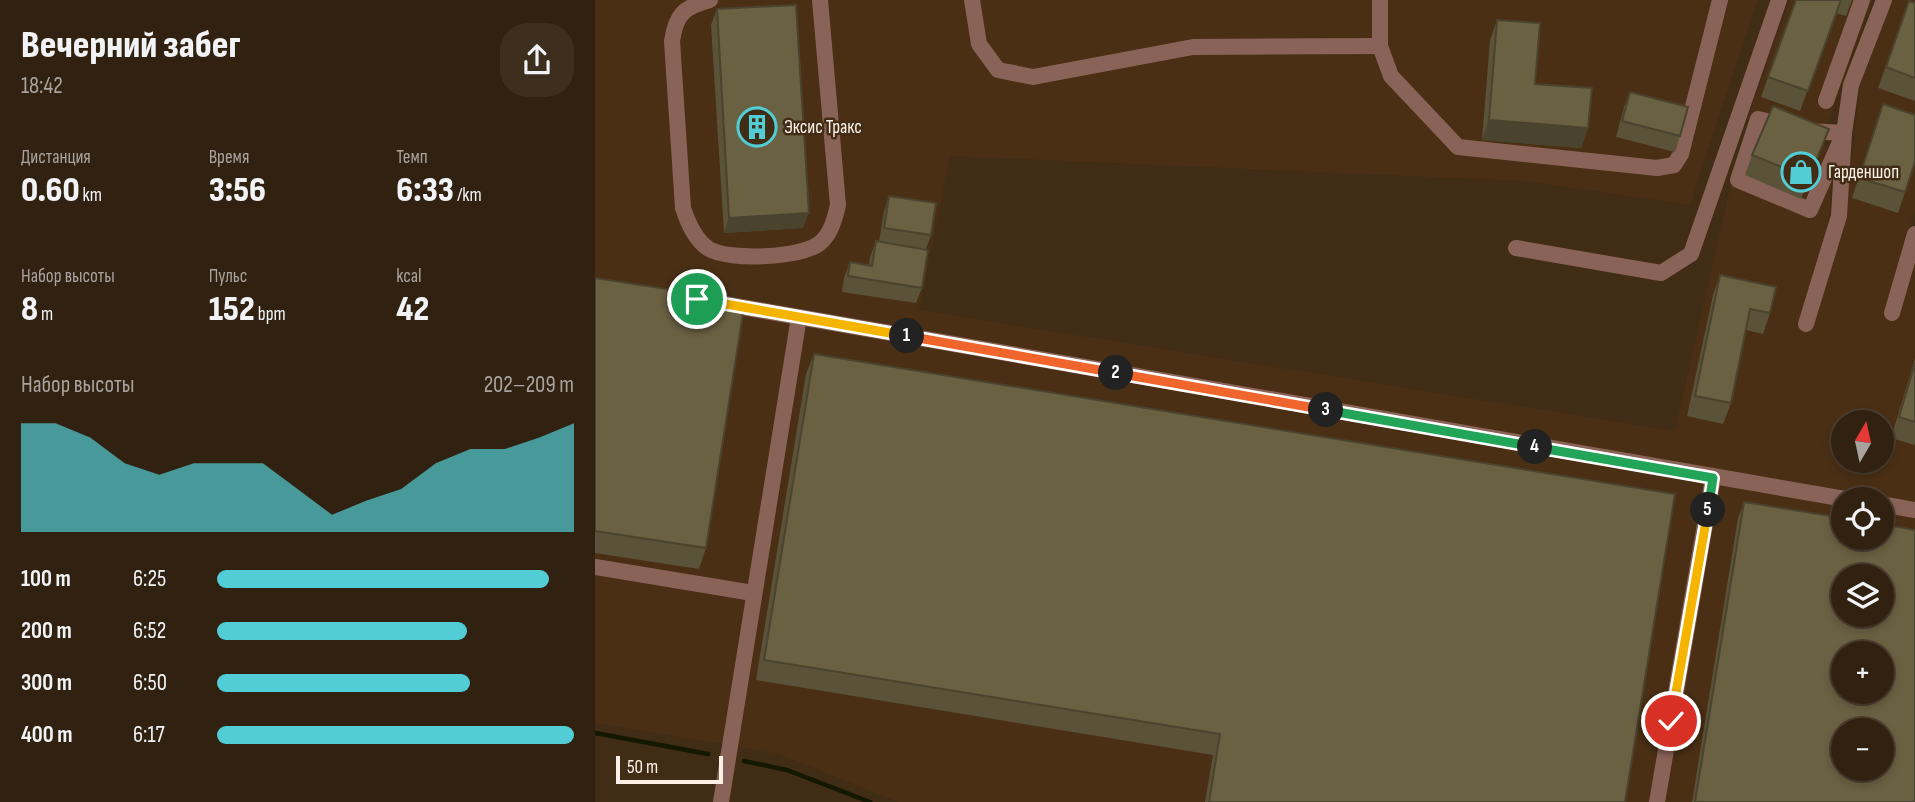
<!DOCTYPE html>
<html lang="ru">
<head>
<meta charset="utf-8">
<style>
	:root { --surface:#312110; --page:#3d2e1e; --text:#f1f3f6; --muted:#a8a39f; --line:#4c3e30; --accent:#52ccd5 }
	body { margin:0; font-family:"Sofia Sans Condensed",sans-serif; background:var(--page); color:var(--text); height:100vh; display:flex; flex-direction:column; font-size:26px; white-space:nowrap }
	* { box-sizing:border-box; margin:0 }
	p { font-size:23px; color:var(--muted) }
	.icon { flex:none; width:38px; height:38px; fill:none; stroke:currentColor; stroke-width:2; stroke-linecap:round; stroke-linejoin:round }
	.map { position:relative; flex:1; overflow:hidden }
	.panel { display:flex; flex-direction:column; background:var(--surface); width:595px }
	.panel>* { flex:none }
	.needle { width:46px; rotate:9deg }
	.tools { position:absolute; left:1236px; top:410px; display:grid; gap:14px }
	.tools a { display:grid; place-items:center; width:63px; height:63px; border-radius:50%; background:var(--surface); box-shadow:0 4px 10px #0003,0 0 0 2px var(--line); font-size:35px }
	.scale { position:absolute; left:21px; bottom:18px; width:107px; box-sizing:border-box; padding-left:7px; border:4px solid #fdf1e7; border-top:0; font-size:19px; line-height:24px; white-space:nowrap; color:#fdf1e7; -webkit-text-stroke:5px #412c16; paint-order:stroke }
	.pin { position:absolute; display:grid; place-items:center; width:60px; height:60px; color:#fff; margin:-30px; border:4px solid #fff; border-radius:50%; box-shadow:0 2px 7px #0007 }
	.km { position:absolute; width:35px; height:35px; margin:-18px; border-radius:50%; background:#222; color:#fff; font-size:19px; line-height:35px; text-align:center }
	.round { display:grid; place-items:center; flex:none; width:74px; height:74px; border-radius:28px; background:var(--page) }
	.overview { display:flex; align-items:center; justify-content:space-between; height:119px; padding:0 21px }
	h1 { font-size:38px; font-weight:800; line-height:52px }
	.metrics { display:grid; grid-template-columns:repeat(3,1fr); gap:10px; height:119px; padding:7px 21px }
	.metrics div { display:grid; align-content:center }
	.metrics b { font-size:35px; font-weight:800 }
	.metrics small { font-size:19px; font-weight:400 }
	.metrics p { font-size:19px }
	.chart { height:196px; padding:14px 21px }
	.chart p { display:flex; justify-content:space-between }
	.chart svg { width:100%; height:126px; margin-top:7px; fill:var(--accent); opacity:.7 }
	ul { padding:0 21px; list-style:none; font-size:23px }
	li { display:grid; grid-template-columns:112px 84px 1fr; align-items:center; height:52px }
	li i { height:18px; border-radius:9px; background:var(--accent) }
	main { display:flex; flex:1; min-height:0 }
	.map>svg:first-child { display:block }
	.built { fill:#4a2f14; fill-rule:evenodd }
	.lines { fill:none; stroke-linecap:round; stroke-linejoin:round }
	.stream { stroke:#131800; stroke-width:4.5 }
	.minor { stroke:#8a6358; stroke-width:16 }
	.wall { fill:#5b5339 }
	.shaded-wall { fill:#4a432e }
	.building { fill:#6a6042; stroke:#4a432e; stroke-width:2; fill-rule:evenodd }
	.split-1-casing { stroke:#fff; stroke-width:14 }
	.split-2-casing { stroke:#fff; stroke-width:14 }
	.split-3-casing { stroke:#fff; stroke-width:14 }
	.split-4-casing { stroke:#fff; stroke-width:14 }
	.split-5-casing { stroke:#fff; stroke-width:14 }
	.split-6-casing { stroke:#fff; stroke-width:14 }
	.split-1 { stroke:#f5b400; stroke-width:9 }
	.split-2 { stroke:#f0652b; stroke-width:9 }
	.split-3 { stroke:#f0652b; stroke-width:9 }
	.split-4 { stroke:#22a559; stroke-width:9 }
	.split-5 { stroke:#22a559; stroke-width:9 }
	.split-6 { stroke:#f5b400; stroke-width:9 }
	.labels { text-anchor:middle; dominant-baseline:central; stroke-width:5; stroke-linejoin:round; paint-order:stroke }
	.poi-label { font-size:19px; fill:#fdf1e7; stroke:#412c16; text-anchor:start }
</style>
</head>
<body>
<main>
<section class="panel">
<div class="overview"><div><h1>Вечерний забег</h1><p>18:42</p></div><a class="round"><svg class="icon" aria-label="share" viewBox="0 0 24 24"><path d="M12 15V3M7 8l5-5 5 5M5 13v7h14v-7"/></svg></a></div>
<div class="metrics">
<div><p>Дистанция</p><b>0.60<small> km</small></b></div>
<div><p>Время</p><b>3:56</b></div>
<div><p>Темп</p><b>6:33<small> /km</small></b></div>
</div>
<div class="metrics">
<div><p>Набор высоты</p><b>8<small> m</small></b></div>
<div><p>Пульс</p><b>152<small> bpm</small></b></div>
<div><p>kcal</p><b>42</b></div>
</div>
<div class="chart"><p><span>Набор высоты</span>202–209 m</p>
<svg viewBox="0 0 160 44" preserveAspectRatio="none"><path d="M0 44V6L10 6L20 11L30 20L40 24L50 20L60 20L70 20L80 29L90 38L100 33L110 29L120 20L130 15L140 15L150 11L160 6V44z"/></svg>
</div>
<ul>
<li><b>100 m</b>6:25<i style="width:93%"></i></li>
<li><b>200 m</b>6:52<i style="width:70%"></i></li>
<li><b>300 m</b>6:50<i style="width:71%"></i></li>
<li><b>400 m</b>6:17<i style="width:100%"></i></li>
</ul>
</section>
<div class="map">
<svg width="1320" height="802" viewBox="0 0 1320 802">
	<rect width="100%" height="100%" fill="#412c16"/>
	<!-- built -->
	<path class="built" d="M 0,0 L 1162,0 L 1095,205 L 931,181 L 355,156 L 324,310 L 1080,431 L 1135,188 L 1158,104 L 1195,0 L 1277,0 L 1226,141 L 1233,150 L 1235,176 L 1235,213 L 1230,227 L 1249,230 L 1265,85 L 1296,5 L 1300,0 L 1320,0 L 1320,212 L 1311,236 L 1320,238 L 1320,802 L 303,802 L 184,754 L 0,723 ZM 1248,422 L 1286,422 L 1286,460 L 1248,460 ZM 1248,499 L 1286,499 L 1286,537 L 1248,537 ZM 1248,576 L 1286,576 L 1286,614 L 1248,614 ZM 1248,653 L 1286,653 L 1286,691 L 1248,691 ZM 1248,730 L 1286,730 L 1286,768 L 1248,768 Z"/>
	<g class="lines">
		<!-- stream -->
		<g class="stream">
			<path d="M 0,733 L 113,754"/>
			<path d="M 149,761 L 192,770 L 275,802"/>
		</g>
		<!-- minor -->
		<g class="minor">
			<path d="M 115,0 C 89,7 81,14 77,41 L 88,208 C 93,223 100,240 114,249 C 134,261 207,258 225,243 C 236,234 240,218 243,205 L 225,0"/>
			<path d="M 377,0 L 384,44 L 403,70 L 438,77 L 598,47 L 785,46"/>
			<path d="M 785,0 L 785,46 L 796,76 L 863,147 L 1062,168 L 1079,165 L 1086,154 L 1125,0"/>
			<path d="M 1231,101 L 1267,0"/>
			<path d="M 1163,119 L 1213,131 L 1249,133 L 1215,210 L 1143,180 Z"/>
			<path d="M 921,248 L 1066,273 L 1096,254 L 1184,0"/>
			<path d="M 129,304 L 1250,499"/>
			<path d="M 1297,313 L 1320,234"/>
			<path d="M 1211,324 L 1244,216 L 1249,133 L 1256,85 L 1289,0"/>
			<path d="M 1286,504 L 1320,510"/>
			<path d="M 0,567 L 158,593"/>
			<path d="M 126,802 L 204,317"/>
			<path d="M 1062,802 L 1118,478"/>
		</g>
	</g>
	<!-- wall -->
	<g class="wall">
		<path d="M 1201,0 L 1257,0 L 1251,16 L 1241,13 L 1205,111 L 1166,97 Z"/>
		<path d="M 1314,1 L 1320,3 L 1320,101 L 1283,88 Z"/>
		<path d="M 122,9 L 208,228 L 129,233 L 116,25 Z"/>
		<path d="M 902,20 L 940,84 L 993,128 L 986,148 L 887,140 L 895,40 Z"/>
		<path d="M 1035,92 L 1085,136 L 1080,152 L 1021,137 L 1029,107 Z"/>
		<path d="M 1288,104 L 1310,192 L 1303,213 L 1257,198 Z"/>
		<path d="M 1226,150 L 1206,199 L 1150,175 L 1157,155 Z"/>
		<path d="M 294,196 L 336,235 L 331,249 L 327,288 L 321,303 L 247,292 L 249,278 L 255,262 L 274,265 L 275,257 L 281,241 L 284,242 L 289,211 Z"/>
		<path d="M 1125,275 L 1175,313 L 1168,334 L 1151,330 L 1136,403 L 1128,424 L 1092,416 L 1118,295 Z"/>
		<path d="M 0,278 L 111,548 L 104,569 L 0,553 Z"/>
		<path d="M 219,354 L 1030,802 L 610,802 L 618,755 L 161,680 L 211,374 Z"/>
		<path d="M 1320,359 L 1320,445 L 1296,438 Z"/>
		<path d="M 1149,502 L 1320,802 L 1097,802 L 1143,518 Z"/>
	</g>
	<!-- shaded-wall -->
	<g class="shaded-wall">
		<path d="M 894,120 L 993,128 L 986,148 L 887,140 Z"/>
		<path d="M 1234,129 L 1226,150 L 1206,199 L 1214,178 Z"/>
		<path d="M 214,213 L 208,228 L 129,233 L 134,218 Z"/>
	</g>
	<!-- building -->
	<g class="building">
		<path d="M 1201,0 L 1246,0 L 1213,91 L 1173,77 Z"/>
		<path d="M 1314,1 L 1320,3 L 1320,78 L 1291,67 Z"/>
		<path d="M 201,5 L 214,213 L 134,218 L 122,9 Z"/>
		<path d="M 902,20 L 945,23 L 940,84 L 997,88 L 993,128 L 894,120 Z"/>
		<path d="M 1035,92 L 1093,107 L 1085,136 L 1027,121 Z"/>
		<path d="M 1288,104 L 1320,115 L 1320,162 L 1310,192 L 1264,178 Z"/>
		<path d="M 1178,106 L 1234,129 L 1214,178 L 1157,155 Z"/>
		<path d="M 294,196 L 341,203 L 336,235 L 289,228 Z"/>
		<path d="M 281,241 L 333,250 L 327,288 L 253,276 L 255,262 L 277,266 Z"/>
		<path d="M 1125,275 L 1181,287 L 1175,313 L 1155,309 L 1136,403 L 1100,396 Z"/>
		<path d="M 0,278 L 150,301 L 111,548 L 0,531 Z"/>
		<path d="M 219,354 L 1080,494 L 1030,802 L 614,802 L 625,734 L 169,660 Z"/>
		<path d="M 1320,363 L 1320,422 L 1304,417 Z"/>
		<path d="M 1149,502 L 1248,518 L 1248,537 L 1286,537 L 1286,524 L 1320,530 L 1320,802 L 1100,802 ZM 1248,576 L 1286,576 L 1286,614 L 1248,614 ZM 1248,653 L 1286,653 L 1286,691 L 1248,691 ZM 1248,730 L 1286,730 L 1286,768 L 1248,768 Z"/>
	</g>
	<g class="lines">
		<!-- split-1 casing -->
		<g class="split-1-casing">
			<path id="split-1" d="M 102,299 L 312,336"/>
		</g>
		<!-- split-2 casing -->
		<g class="split-2-casing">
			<path id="split-2" d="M 312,336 L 521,373"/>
		</g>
		<!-- split-3 casing -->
		<g class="split-3-casing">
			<path id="split-3" d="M 521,373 L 731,410"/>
		</g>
		<!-- split-4 casing -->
		<g class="split-4-casing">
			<path id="split-4" d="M 731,410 L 940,447"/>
		</g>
		<!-- split-5 casing -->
		<g class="split-5-casing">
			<path id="split-5" d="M 940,447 L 1118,478 L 1113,510"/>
		</g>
		<!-- split-6 casing -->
		<g class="split-6-casing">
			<path id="split-6" d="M 1076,721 L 1113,510"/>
		</g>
		<!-- split-1 -->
		<use href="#split-1" class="split-1"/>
		<!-- split-2 -->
		<use href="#split-2" class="split-2"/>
		<!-- split-3 -->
		<use href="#split-3" class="split-3"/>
		<!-- split-4 -->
		<use href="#split-4" class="split-4"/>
		<!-- split-5 -->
		<use href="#split-5" class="split-5"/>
		<!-- split-6 -->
		<use href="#split-6" class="split-6"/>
	</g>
	<!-- icons -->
	<defs>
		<g id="building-ring" transform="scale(2.0125)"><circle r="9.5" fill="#412c16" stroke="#52ccd5" stroke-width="1.5"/><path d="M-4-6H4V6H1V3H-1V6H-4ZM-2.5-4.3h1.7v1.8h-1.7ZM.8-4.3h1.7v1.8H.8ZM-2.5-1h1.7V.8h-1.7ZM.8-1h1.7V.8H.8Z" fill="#52ccd5"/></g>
		<g id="shop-ring" transform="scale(2.0125)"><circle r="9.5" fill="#412c16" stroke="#52ccd5" stroke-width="1.5"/><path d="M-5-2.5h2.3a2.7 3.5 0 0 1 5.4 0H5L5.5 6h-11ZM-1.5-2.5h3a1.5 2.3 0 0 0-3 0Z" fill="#52ccd5"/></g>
	</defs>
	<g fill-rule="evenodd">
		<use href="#building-ring" x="162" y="127"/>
		<use href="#shop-ring" x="1206" y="172"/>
	</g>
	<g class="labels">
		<!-- poi labels -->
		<g class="poi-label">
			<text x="189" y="127">Эксис Тракс</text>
			<text x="1233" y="172">Гарденшоп</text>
		</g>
	</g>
</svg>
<div class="tools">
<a><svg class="needle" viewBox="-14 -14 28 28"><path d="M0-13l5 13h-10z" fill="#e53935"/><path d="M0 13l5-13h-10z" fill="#a8a39f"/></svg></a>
<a><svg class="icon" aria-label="locate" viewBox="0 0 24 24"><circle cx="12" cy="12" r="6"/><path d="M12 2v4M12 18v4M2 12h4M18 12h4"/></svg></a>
<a><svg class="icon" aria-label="layers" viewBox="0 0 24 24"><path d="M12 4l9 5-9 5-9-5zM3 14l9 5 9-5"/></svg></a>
<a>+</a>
<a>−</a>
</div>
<div class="scale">50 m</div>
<div class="pin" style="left:102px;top:299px;background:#1e9e55"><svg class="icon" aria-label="arrive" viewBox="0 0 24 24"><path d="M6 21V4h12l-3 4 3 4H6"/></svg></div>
<div class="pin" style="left:1076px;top:721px;background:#d93025"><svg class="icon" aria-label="check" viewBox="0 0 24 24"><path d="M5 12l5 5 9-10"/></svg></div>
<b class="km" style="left:312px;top:336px">1</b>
<b class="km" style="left:521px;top:373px">2</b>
<b class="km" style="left:731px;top:410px">3</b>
<b class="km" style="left:940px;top:447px">4</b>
<b class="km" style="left:1113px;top:510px">5</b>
</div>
</main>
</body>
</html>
